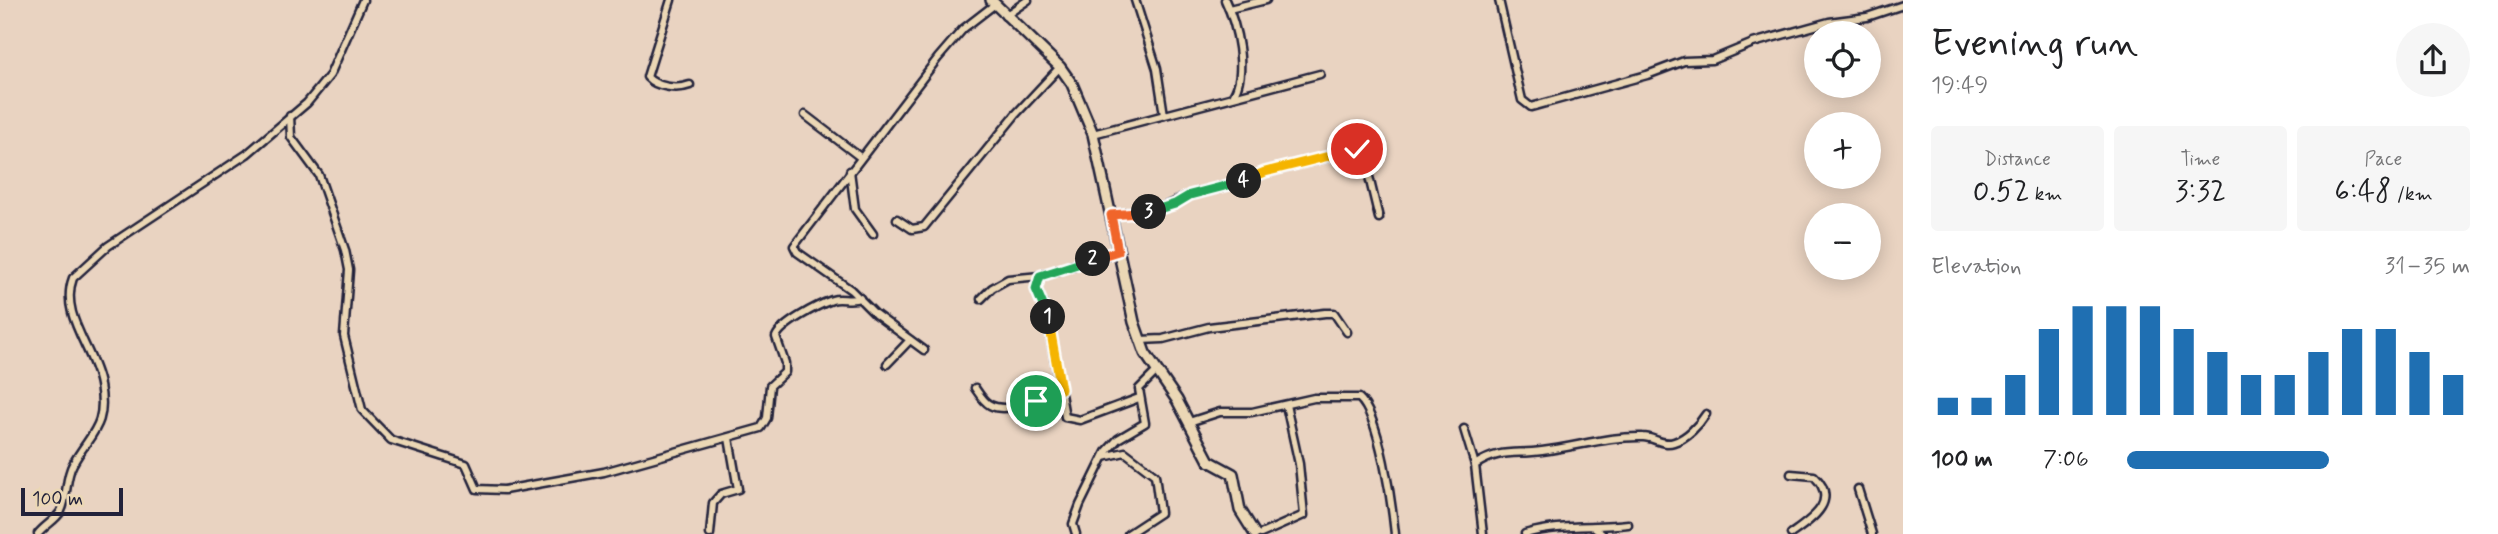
<!DOCTYPE html>
<html lang="en">
<head>
<meta charset="utf-8">
<style>
	:root { --surface:#fff; --page:#f6f6f6; --text:#202124; --muted:#757577; --accent:#1f6fb2 }
	body { margin:0; font-family:Mynerve,sans-serif; background:var(--page); color:var(--text); height:100vh; display:flex; flex-direction:column; font-size:26px; white-space:nowrap }
	* { box-sizing:border-box; margin:0 }
	p { font-size:23px; color:var(--muted) }
	.icon { flex:none; width:38px; height:38px; fill:none; stroke:currentColor; stroke-width:2; stroke-linecap:round; stroke-linejoin:round }
	.map { position:relative; flex:1; overflow:hidden }
	.side { display:flex; flex-direction:column; background:var(--surface); width:595px }
	.side>* { flex:none }
	.fabs { position:absolute; left:1804px; top:21px; display:grid; gap:14px }
	.fabs a { display:grid; place-items:center; width:77px; height:77px; border-radius:50%; background:var(--surface); box-shadow:0 4px 18px #0003; font-size:35px }
	.scale { position:absolute; left:21px; bottom:18px; width:102px; box-sizing:border-box; padding-left:7px; border:4px solid #22223b; border-top:0; font-size:19px; line-height:24px; white-space:nowrap; color:#22223b; -webkit-text-stroke:5px #ebd7b5; paint-order:stroke }
	.pin { position:absolute; display:grid; place-items:center; width:60px; height:60px; color:#fff; margin:-30px; border:4px solid #fff; border-radius:50%; box-shadow:0 2px 7px #0007 }
	.km { position:absolute; width:35px; height:35px; margin:-18px; border-radius:50%; background:#222; color:#fff; font-size:19px; line-height:35px; text-align:center }
	.round { display:grid; place-items:center; flex:none; width:74px; height:74px; border-radius:37px; background:var(--page) }
	.summary { display:flex; align-items:center; justify-content:space-between; height:119px; padding:0 28px }
	h1 { font-size:38px; font-weight:600; line-height:52px }
	.figures { display:grid; grid-template-columns:repeat(3,1fr); gap:10px; height:119px; padding:7px 28px }
	.figures div { display:grid; align-content:center; border-radius:7px; background:var(--page); text-align:center }
	.figures b { font-size:30px; font-weight:600 }
	.figures small { font-size:19px; font-weight:400 }
	.figures p { font-size:19px }
	.chart { height:196px; padding:14px 28px }
	.chart p { display:flex; justify-content:space-between }
	.chart svg { width:100%; height:126px; margin-top:7px; stroke:var(--accent); stroke-width:6 }
	ul { padding:0 28px; list-style:none; font-size:23px }
	li { display:grid; grid-template-columns:112px 84px 1fr; align-items:center; height:52px }
	li i { height:18px; border-radius:9px; background:var(--accent) }
	main { display:flex; flex:1; min-height:0 }
	.map>svg:first-child { display:block }
	.lines { fill:none; stroke-linecap:round; stroke-linejoin:round }
	.street-casing { stroke:#22223b; stroke-width:11 }
	.secondary-casing { stroke:#22223b; stroke-width:14 }
	.street { stroke:#ebd7b5; stroke-width:6 }
	.secondary { stroke:#ebd7b5; stroke-width:9 }
	.split-1-casing { stroke:#fff; stroke-width:14 }
	.split-2-casing { stroke:#fff; stroke-width:14 }
	.split-3-casing { stroke:#fff; stroke-width:14 }
	.split-4-casing { stroke:#fff; stroke-width:14 }
	.split-5-casing { stroke:#fff; stroke-width:14 }
	.split-1 { stroke:#f5b400; stroke-width:9 }
	.split-2 { stroke:#22a559; stroke-width:9 }
	.split-3 { stroke:#f0652b; stroke-width:9 }
	.split-4 { stroke:#22a559; stroke-width:9 }
	.split-5 { stroke:#f5b400; stroke-width:9 }
</style>
</head>
<body>
<main>
<div class="map">
<svg width="1903" height="534" viewBox="0 0 1903 534">
	<rect width="100%" height="100%" fill="#e9d3c1"/>
	<filter id="ink" filterUnits="userSpaceOnUse"><feTurbulence type="fractalNoise" baseFrequency=".0143" numOctaves="2"/><feDisplacementMap in="SourceGraphic" scale="14" xChannelSelector="R" yChannelSelector="G"/><feConvolveMatrix kernelMatrix="1 2 1 2 8 2 1 2 1" color-interpolation-filters="sRGB"/></filter>
	<g filter="url(#ink)">
		<g class="lines">
			<!-- street casing -->
			<g class="street-casing">
				<g id="street">
					<path d="M 671,0 L 647,77 C 656,87 677,90 690,85"/>
					<path d="M 1135,0 L 1157,69 L 1164,115"/>
					<path d="M 1225,0 C 1237,25 1248,72 1233,96"/>
					<path d="M 1499,0 L 1522,100 L 1531,107 L 1647,75 L 1684,61 L 1712,60 L 1753,43 L 1829,22 L 1867,17 L 1903,5"/>
					<path d="M 1229,9 L 1266,0"/>
					<path d="M 1005,16 L 1028,0"/>
					<path d="M 805,115 L 860,157"/>
					<path d="M 290,116 L 291,137 L 319,175 L 345,250 L 349,270 L 344,336 L 362,410 L 391,440 L 466,464 L 477,489 L 504,490 L 604,472 L 761,428 L 767,418 L 770,386 L 785,372 L 785,363 L 776,337 C 781,324 818,305 832,300 C 841,297 850,302 860,298"/>
					<path d="M 1093,134 L 1320,74"/>
					<path d="M 850,171 L 855,209 L 873,234"/>
					<path d="M 1111,215 L 1154,211 L 1190,195 L 1249,180 L 1265,172 L 1357,150 L 1364,156 L 1379,218"/>
					<path d="M 897,219 L 912,229 L 924,227 L 1016,114 L 1060,67"/>
					<path d="M 1040,276 L 1036,289 L 1047,313 L 1065,417 L 1080,420 L 1139,398"/>
					<path d="M 981,299 L 992,288 L 1008,279 L 1040,276 L 1118,251"/>
					<path d="M 1140,340 L 1163,339 L 1209,327 L 1325,313 L 1334,313 L 1347,332"/>
					<path d="M 924,350 L 875,314 L 851,290 L 797,252 L 794,246 L 938,58 L 963,29 L 994,5"/>
					<path d="M 887,364 L 910,340"/>
					<path d="M 975,388 C 979,394 984,402 990,405 C 1009,415 1045,397 1061,389"/>
					<path d="M 1189,422 L 1220,412 L 1252,412 L 1314,398 L 1359,398 C 1380,416 1392,505 1395,534"/>
					<path d="M 1464,429 L 1475,465 L 1483,534"/>
					<path d="M 1104,457 L 1125,452 L 1155,475 L 1160,513 L 1128,534"/>
					<path d="M 1475,465 C 1501,448 1515,455 1542,451 C 1576,447 1608,436 1643,437 C 1654,437 1662,446 1674,442 C 1687,438 1699,425 1706,414"/>
					<path d="M 1791,474 L 1814,476 C 1840,501 1812,519 1791,534"/>
					<path d="M 1858,489 L 1872,534"/>
					<path d="M 1593,527 L 1602,534"/>
					<path d="M 38,534 C 45,525 56,520 61,511 C 68,496 65,478 73,464 C 90,433 108,427 100,385 C 94,349 59,315 73,278 L 108,246 L 247,154 L 307,103 L 330,75 L 363,0"/>
					<path d="M 710,534 L 713,503 L 721,494 L 738,489 L 729,438"/>
					<path d="M 1076,534 L 1073,524 L 1080,505 L 1106,452 L 1118,439 L 1145,423 L 1139,389 L 1155,373"/>
					<path d="M 1261,534 L 1304,515 L 1299,464 L 1286,405"/>
					<path d="M 1525,534 C 1559,524 1593,528 1628,524"/>
				</g>
			</g>
			<!-- secondary casing -->
			<g class="secondary-casing">
				<path id="secondary" d="M 991,0 L 1060,67 L 1072,84 L 1093,134 L 1134,322 L 1145,353 L 1177,400 L 1209,461 L 1233,474 L 1240,510 L 1255,534"/>
			</g>
			<!-- street -->
			<use href="#street" class="street"/>
			<!-- secondary -->
			<use href="#secondary" class="secondary"/>
		</g>
	</g>
	<g class="lines" filter="url(#ink)">
		<!-- split-1 casing -->
		<g class="split-1-casing">
			<path id="split-1" d="M 1036,401 L 1061,389 L 1048,317"/>
		</g>
		<!-- split-2 casing -->
		<g class="split-2-casing">
			<path id="split-2" d="M 1048,317 L 1036,289 L 1040,276 L 1093,259"/>
		</g>
		<!-- split-3 casing -->
		<g class="split-3-casing">
			<path id="split-3" d="M 1093,259 L 1118,251 L 1111,215 L 1149,212"/>
		</g>
		<!-- split-4 casing -->
		<g class="split-4-casing">
			<path id="split-4" d="M 1149,212 L 1175,204 L 1190,195 L 1244,181"/>
		</g>
		<!-- split-5 casing -->
		<g class="split-5-casing">
			<path id="split-5" d="M 1244,181 L 1265,172 L 1357,149"/>
		</g>
		<!-- split-1 -->
		<use href="#split-1" class="split-1"/>
		<!-- split-2 -->
		<use href="#split-2" class="split-2"/>
		<!-- split-3 -->
		<use href="#split-3" class="split-3"/>
		<!-- split-4 -->
		<use href="#split-4" class="split-4"/>
		<!-- split-5 -->
		<use href="#split-5" class="split-5"/>
	</g>
</svg>
<div class="fabs">
<a><svg class="icon" aria-label="locate" viewBox="0 0 24 24"><circle cx="12" cy="12" r="6"/><path d="M12 2v4M12 18v4M2 12h4M18 12h4"/></svg></a>
<a>+</a>
<a>−</a>
</div>
<div class="scale">100 m</div>
<div class="pin" style="left:1036px;top:401px;background:#1e9e55"><svg class="icon" aria-label="arrive" viewBox="0 0 24 24"><path d="M6 21V4h12l-3 4 3 4H6"/></svg></div>
<div class="pin" style="left:1357px;top:149px;background:#d93025"><svg class="icon" aria-label="check" viewBox="0 0 24 24"><path d="M5 12l5 5 9-10"/></svg></div>
<b class="km" style="left:1048px;top:317px">1</b>
<b class="km" style="left:1093px;top:259px">2</b>
<b class="km" style="left:1149px;top:212px">3</b>
<b class="km" style="left:1244px;top:181px">4</b>
</div>
<section class="side">
<div class="summary"><div><h1>Evening run</h1><p>19:49</p></div><a class="round"><svg class="icon" aria-label="share" viewBox="0 0 24 24"><path d="M12 15V3M7 8l5-5 5 5M5 13v7h14v-7"/></svg></a></div>
<div class="figures">
<div><p>Distance</p><b>0.52<small> km</small></b></div>
<div><p>Time</p><b>3:32</b></div>
<div><p>Pace</p><b>6:48<small> /km</small></b></div>
</div>
<div class="chart"><p><span>Elevation</span>31–35 m</p>
<svg viewBox="0 0 160 44" preserveAspectRatio="none"><path d="M5 44V38M15 44V38M25 44V30M35 44V14M45 44V6M55 44V6M65 44V6M75 44V14M85 44V22M95 44V30M105 44V30M115 44V22M125 44V14M135 44V14M145 44V22M155 44V30"/></svg>
</div>
<ul>
<li><b>100 m</b>7:06<i style="width:59%"></i></li>
</ul>
</section>
</main>
</body>
</html>
